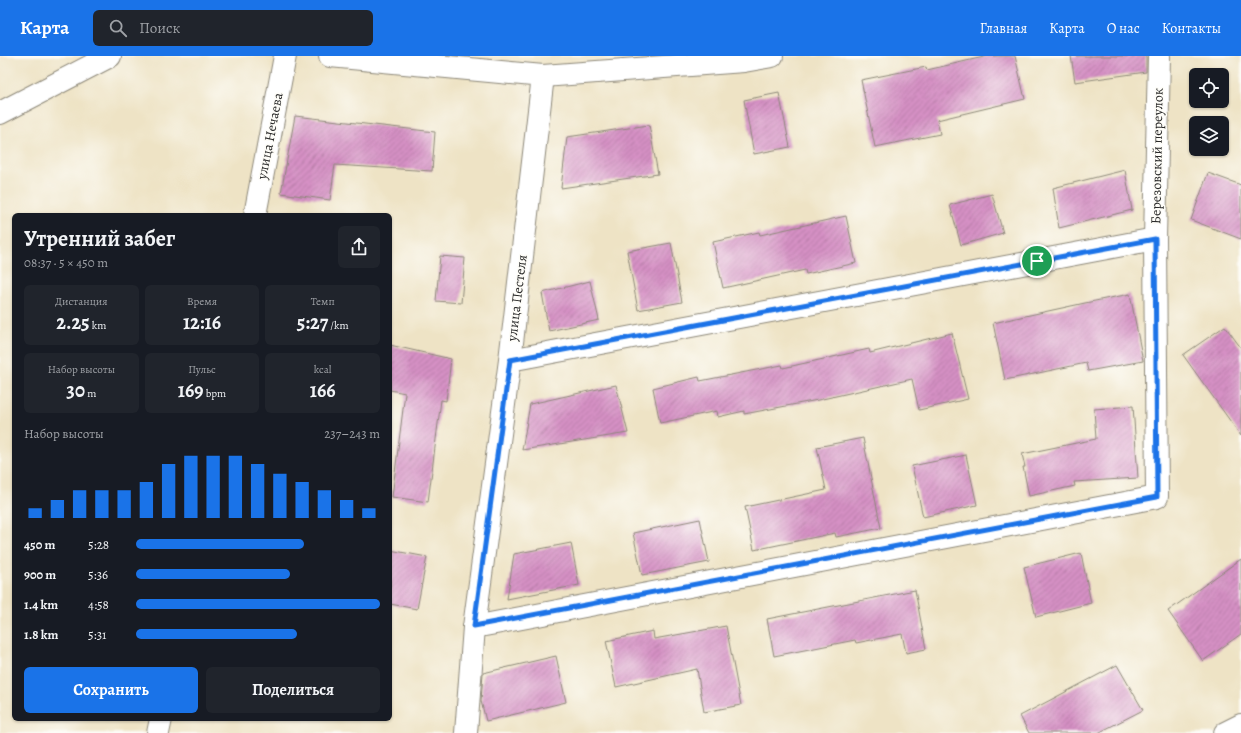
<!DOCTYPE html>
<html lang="ru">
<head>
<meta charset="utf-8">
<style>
	:root { --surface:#171b24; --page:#20242c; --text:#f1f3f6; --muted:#9ea1a6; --accent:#1a73e8 }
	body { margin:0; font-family:Alegreya,serif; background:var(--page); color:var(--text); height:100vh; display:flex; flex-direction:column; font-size:15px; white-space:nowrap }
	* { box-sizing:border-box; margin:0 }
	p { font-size:13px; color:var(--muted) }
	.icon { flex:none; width:22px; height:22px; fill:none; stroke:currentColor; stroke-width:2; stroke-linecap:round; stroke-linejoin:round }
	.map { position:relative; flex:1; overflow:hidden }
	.drawer { position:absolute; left:12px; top:157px; width:380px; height:508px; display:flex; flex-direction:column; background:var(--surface); border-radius:6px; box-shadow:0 1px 3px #0004 }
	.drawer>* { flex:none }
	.buttons { position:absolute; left:1189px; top:12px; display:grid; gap:8px }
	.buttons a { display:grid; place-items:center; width:40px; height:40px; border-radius:6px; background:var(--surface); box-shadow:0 1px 3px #0004; font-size:20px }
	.pin { position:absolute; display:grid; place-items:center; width:34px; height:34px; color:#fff; margin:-17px; border:2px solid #fff; border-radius:50%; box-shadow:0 1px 4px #0007 }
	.round { display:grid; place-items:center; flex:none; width:42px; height:42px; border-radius:6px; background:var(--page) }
	.head { display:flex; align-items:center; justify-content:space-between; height:68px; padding:0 12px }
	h1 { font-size:22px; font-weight:600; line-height:30px }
	.figures { display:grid; grid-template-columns:repeat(3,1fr); gap:6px; height:68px; padding:4px 12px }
	.figures div { display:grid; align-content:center; border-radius:6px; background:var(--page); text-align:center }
	.figures b { font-size:20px; font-weight:600 }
	.figures small { font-size:11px; font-weight:400 }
	.figures p { font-size:11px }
	.chart { height:112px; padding:8px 12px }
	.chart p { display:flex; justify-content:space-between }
	.chart svg { width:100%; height:72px; margin-top:4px; stroke:var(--accent); stroke-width:6 }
	.cta { display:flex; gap:8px; margin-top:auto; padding:8px 12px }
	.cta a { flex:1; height:46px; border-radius:6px; background:var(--accent); color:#fff; font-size:16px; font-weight:600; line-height:46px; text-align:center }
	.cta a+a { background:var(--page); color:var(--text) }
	ul { padding:0 12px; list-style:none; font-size:13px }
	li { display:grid; grid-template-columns:64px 48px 1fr; align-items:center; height:30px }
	li i { height:10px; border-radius:5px; background:var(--accent) }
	header { display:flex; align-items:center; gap:24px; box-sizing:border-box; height:56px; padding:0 20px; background:var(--accent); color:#fff }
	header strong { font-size:19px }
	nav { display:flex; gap:22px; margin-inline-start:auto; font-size:14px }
	.search { width:280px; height:36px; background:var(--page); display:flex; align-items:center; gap:10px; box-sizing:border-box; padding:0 14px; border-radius:6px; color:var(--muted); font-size:15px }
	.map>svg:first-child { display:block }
	.building { fill:url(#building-hatch) }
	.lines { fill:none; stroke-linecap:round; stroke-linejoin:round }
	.street-casing { stroke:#8c8778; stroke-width:24 }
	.secondary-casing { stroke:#8c8778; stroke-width:24 }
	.street { stroke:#fff; stroke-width:22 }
	.secondary { stroke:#fff; stroke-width:22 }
	.route-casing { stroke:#fff; stroke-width:8 }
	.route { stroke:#1a73e8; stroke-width:5 }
	.labels { text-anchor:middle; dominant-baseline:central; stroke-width:3; stroke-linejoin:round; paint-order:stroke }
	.street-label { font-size:14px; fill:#2b2b2b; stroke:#fdfcf7 }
</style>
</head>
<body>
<header>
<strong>Карта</strong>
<div class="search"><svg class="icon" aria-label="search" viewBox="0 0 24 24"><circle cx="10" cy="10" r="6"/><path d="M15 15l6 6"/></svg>Поиск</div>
<nav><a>Главная</a><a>Карта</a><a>О нас</a><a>Контакты</a></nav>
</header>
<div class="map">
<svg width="1241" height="677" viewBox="0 0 1241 677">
	<defs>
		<pattern id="building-hatch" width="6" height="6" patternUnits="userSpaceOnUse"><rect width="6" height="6" fill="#d590c4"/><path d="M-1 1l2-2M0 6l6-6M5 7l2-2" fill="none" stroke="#ad769f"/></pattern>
	</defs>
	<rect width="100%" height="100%" fill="#fdfcf7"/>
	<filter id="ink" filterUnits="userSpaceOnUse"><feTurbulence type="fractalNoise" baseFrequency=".025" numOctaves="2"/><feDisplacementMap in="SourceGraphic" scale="8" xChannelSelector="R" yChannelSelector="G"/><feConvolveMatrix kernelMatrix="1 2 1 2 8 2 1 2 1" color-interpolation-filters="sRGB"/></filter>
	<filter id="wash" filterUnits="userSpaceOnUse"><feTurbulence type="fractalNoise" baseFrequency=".012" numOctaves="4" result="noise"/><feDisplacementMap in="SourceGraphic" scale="16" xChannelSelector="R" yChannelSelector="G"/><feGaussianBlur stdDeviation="0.9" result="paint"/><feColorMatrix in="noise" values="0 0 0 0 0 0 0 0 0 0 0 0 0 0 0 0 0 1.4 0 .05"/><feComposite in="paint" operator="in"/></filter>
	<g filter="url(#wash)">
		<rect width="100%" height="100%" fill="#eee3c5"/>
		<g id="blocks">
			<!-- building -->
			<g class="building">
				<path d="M 988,0 L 1015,0 L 1025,43 L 937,64 L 940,78 L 875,91 L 861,24 L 926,11 L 927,14 Z"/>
				<path d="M 1071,0 L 1146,0 L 1146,16 L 1075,26 Z"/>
				<path d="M 779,37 L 790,91 L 754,98 L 744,44 Z"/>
				<path d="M 295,60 L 435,76 L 432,115 L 335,109 L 330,144 L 281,137 Z"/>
				<path d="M 649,69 L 658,118 L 561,132 L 567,81 Z"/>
				<path d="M 1125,114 L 1132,154 L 1059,172 L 1053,132 Z"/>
				<path d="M 1208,117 L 1241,129 L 1241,183 L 1191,164 Z"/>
				<path d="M 992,138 L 1003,177 L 961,189 L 950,149 Z"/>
				<path d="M 846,160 L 856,207 L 806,218 L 805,214 L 723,232 L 713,186 L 759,176 L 760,179 Z"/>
				<path d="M 671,187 L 682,246 L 638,254 L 627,195 Z"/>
				<path d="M 440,200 L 465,202 L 461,247 L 436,245 Z"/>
				<path d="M 590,225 L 599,264 L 549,275 L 542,237 Z"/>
				<path d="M 1130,238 L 1143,305 L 1088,315 L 1086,307 L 1005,324 L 993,267 L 1085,247 Z"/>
				<path d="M 1225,270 L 1241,292 L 1241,380 L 1183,299 Z"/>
				<path d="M 952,277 L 968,343 L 919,354 L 912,323 L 818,344 L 744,358 L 744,355 L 718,361 L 717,355 L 660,367 L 653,332 L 699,321 L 700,325 L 782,309 L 783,312 L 869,293 L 870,297 Z"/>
				<path d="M 390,289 L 451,303 L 446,345 L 441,344 L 428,446 L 392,441 L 405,337 L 390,334 Z"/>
				<path d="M 616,329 L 628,377 L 522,394 L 530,348 Z"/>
				<path d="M 1133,350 L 1138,422 L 1074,426 L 1075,430 L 1029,440 L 1023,411 L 1025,411 L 1022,398 L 1096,383 L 1094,353 Z"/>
				<path d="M 863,382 L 881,472 L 836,481 L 835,477 L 754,494 L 745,451 L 826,434 L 817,391 Z"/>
				<path d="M 966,399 L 977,449 L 923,461 L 912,410 Z"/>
				<path d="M 700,463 L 709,506 L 642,519 L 633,477 Z"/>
				<path d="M 571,487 L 579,529 L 507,543 L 514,498 Z"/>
				<path d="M 390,494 L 427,501 L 417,553 L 390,548 Z"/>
				<path d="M 1081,497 L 1091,547 L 1036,561 L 1024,511 Z"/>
				<path d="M 1241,503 L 1241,578 L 1203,605 L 1168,555 Z"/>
				<path d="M 915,534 L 926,593 L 906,597 L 902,578 L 856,587 L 855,584 L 774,600 L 767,563 Z"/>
				<path d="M 726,570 L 741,649 L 704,656 L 697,613 L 616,631 L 606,585 L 653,575 L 654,583 Z"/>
				<path d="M 556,600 L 566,646 L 486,665 L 481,645 L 483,617 Z"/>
				<path d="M 1117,609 L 1143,654 L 1098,677 L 1029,677 L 1020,660 Z"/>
			</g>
		</g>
	</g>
	<g filter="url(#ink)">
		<use href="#blocks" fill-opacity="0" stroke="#8c8778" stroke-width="1"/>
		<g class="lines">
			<!-- street casing -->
			<g class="street-casing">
				<g id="street">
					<path d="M 330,0 L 543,20 L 744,5 L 772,0"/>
					<path d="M 0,57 L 110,0"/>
					<path d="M 255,159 L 285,0"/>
					<path d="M 510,304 L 1155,183"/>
					<path d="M 474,571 L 1157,441 L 1155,183 L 1159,0"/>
					<path d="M 158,677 L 161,663"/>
					<path d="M 466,677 L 474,571 L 510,304 L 543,20"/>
				</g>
			</g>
			<!-- secondary casing -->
			<g class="secondary-casing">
				<path id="secondary" d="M 1225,677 L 1241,669"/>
			</g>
			<!-- street -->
			<use href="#street" class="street"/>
			<!-- secondary -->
			<use href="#secondary" class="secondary"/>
		</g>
	</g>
	<g class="lines" filter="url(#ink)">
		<!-- route casing -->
		<g class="route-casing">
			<path id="route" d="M 1155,183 L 1157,441 L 474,570 L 510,304 Z"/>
		</g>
		<!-- route -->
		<use href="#route" class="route"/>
	</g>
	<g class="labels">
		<!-- street labels -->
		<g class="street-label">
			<text transform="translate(270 80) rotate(-79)">улица Нечаева</text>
			<text transform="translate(1157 100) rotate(-89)">Березовский переулок</text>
			<text transform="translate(517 242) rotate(-83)">улица Пестеля</text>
		</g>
	</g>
</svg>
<div class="buttons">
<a><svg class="icon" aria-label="locate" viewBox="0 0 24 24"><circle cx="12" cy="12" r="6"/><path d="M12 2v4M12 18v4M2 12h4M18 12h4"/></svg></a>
<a><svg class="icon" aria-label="layers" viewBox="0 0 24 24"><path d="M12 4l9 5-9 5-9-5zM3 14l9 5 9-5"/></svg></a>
</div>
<div class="pin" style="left:1037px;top:205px;background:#1e9e55"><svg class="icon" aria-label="arrive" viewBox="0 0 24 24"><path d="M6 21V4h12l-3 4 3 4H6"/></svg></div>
<section class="drawer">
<div class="head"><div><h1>Утренний забег</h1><p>08:37 · 5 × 450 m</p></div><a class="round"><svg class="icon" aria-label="share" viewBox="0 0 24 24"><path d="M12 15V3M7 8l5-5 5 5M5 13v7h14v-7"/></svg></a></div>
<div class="figures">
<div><p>Дистанция</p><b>2.25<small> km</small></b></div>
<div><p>Время</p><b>12:16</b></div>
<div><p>Темп</p><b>5:27<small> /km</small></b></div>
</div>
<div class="figures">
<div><p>Набор высоты</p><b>30<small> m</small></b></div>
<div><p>Пульс</p><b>169<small> bpm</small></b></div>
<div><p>kcal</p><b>166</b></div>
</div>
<div class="chart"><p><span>Набор высоты</span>237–243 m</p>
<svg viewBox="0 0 160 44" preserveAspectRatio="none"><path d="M5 44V38M15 44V33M25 44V27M35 44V27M45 44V27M55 44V22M65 44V11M75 44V6M85 44V6M95 44V6M105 44V11M115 44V17M125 44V22M135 44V27M145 44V33M155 44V38"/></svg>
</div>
<ul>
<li><b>450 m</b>5:28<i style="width:69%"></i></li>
<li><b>900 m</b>5:36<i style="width:63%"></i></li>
<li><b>1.4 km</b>4:58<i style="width:100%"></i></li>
<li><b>1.8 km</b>5:31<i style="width:66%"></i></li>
</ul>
<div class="cta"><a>Сохранить</a><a>Поделиться</a></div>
</section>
</div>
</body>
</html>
